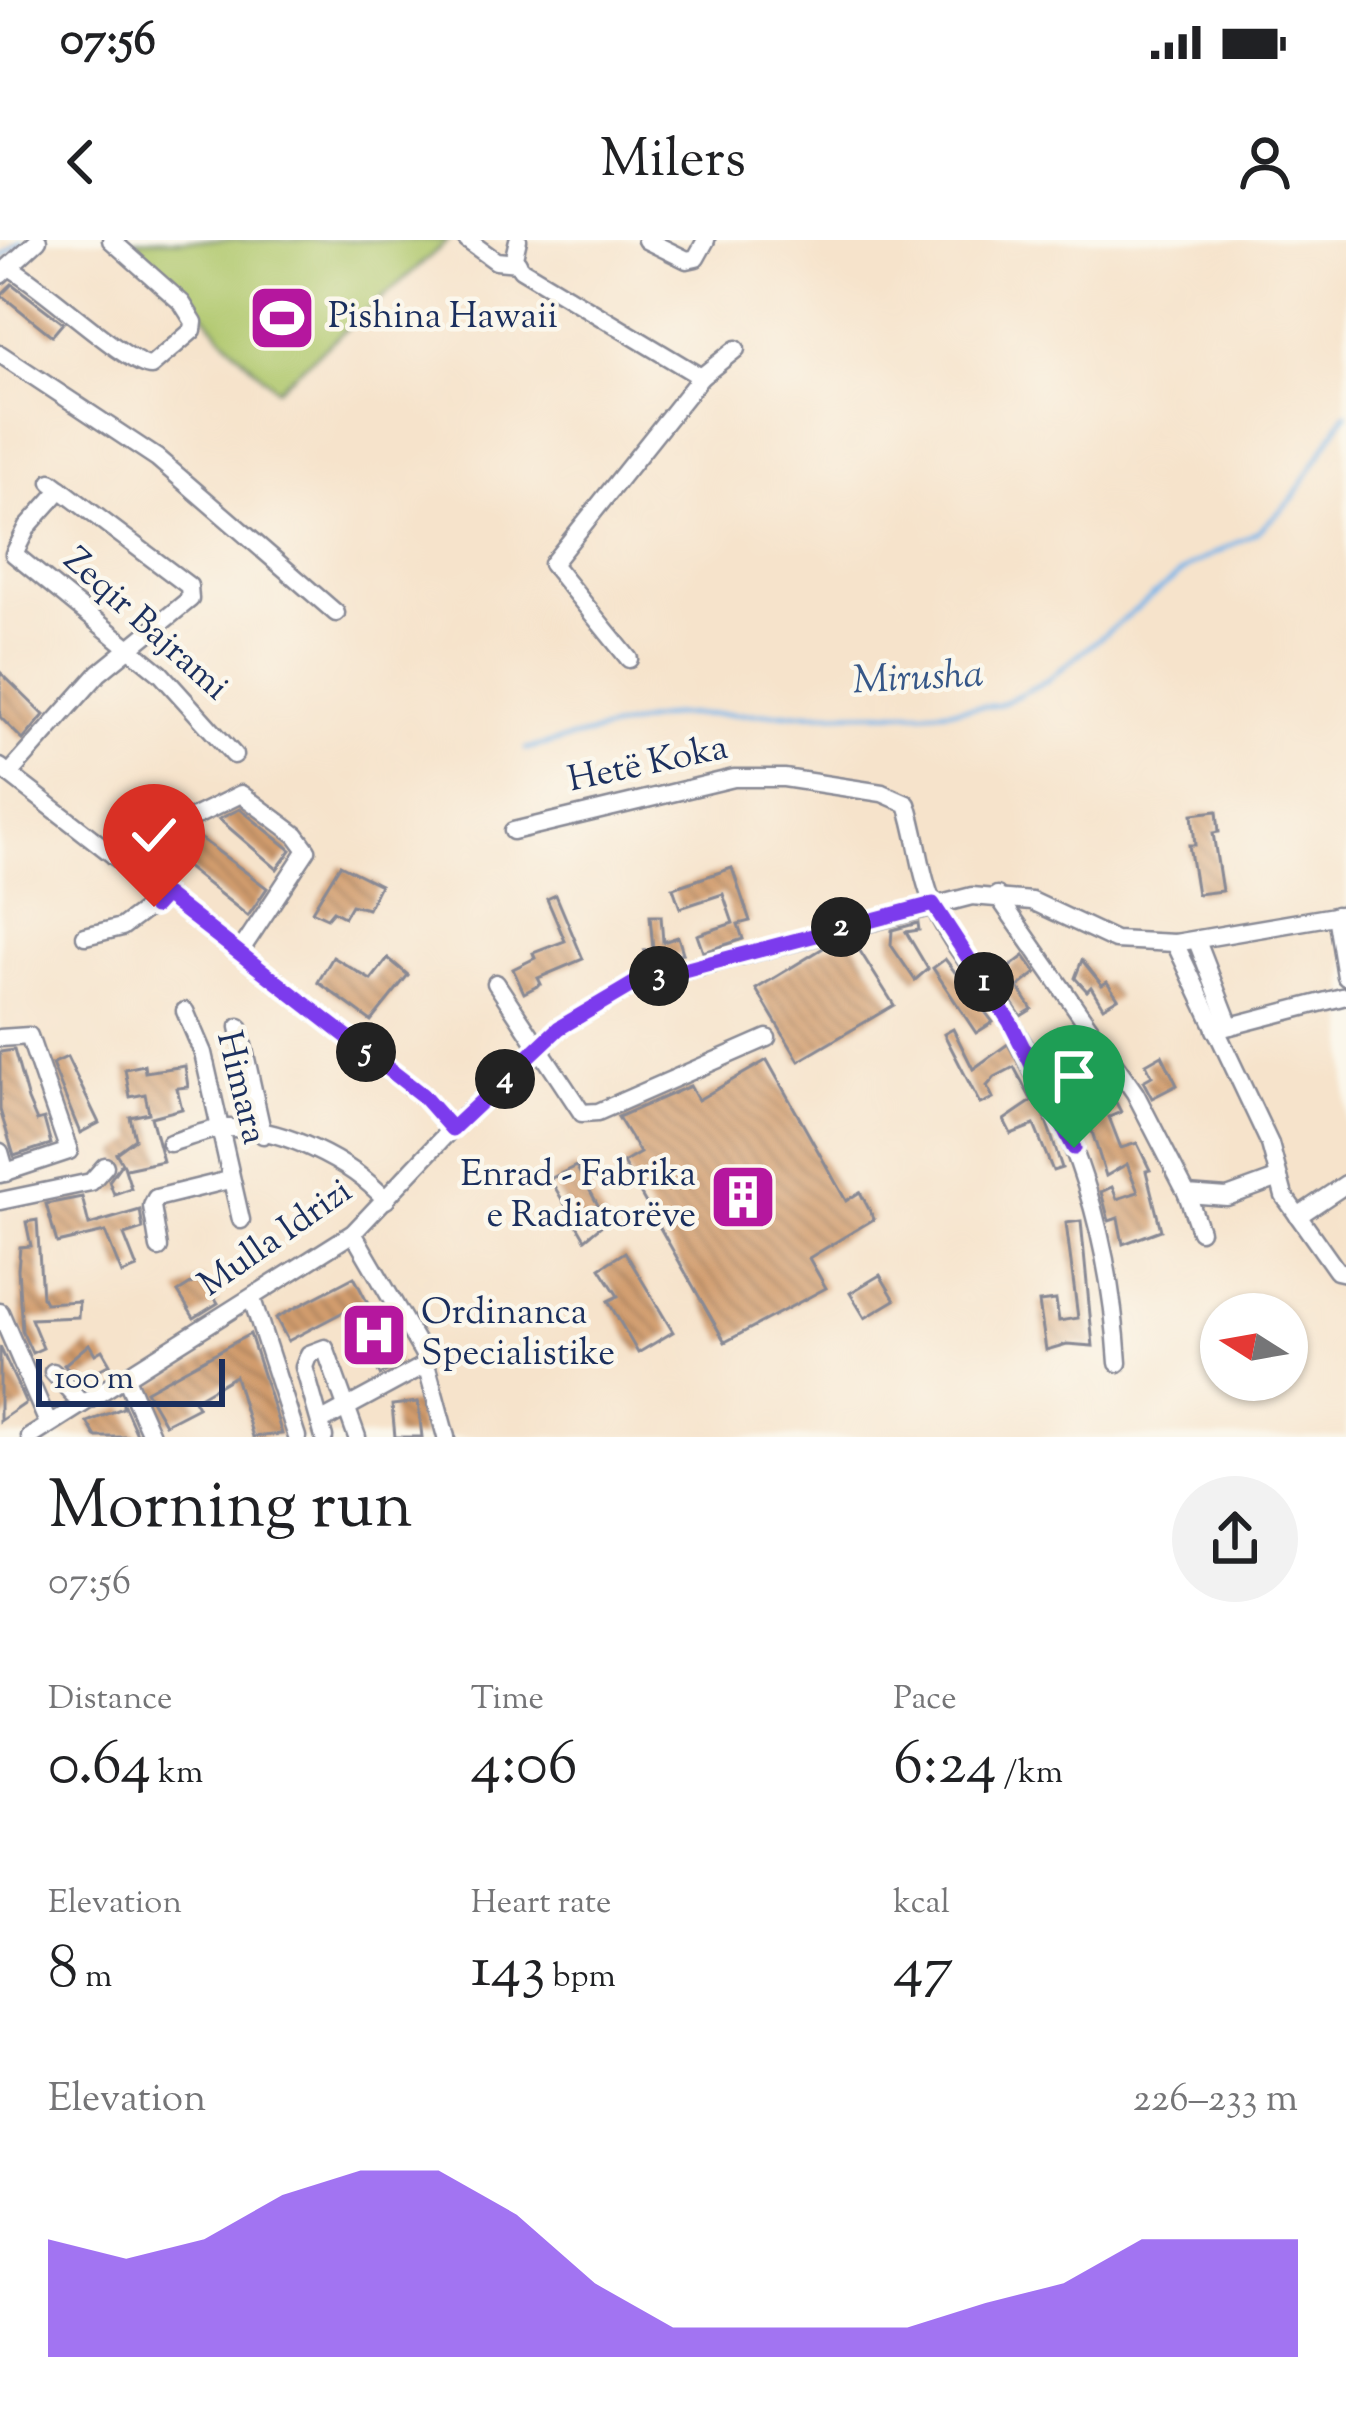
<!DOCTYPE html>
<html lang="en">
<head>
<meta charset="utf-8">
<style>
	:root { --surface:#fff; --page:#f2f2f2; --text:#202124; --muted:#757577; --accent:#7c3aed }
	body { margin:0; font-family:"Sorts Mill Goudy",serif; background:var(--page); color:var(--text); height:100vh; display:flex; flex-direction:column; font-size:45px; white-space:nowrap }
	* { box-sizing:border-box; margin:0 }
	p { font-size:39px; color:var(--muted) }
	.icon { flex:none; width:66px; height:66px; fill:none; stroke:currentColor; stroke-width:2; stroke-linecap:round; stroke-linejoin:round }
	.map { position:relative; height:1197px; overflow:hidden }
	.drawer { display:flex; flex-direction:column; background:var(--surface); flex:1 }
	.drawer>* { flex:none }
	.needle { width:78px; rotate:281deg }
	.buttons { position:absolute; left:1200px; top:1053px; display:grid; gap:24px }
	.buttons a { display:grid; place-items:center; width:108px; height:108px; border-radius:50%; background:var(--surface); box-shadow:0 3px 9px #0004; font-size:60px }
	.scale { position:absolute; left:36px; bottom:30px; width:189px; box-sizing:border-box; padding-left:12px; border:6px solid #1b2f5e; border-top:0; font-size:33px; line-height:42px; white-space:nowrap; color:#1b2f5e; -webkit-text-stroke:9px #fbf7ec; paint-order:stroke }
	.pin { position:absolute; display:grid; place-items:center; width:102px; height:102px; color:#fff; margin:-123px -51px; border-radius:50% 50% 50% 0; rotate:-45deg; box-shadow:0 0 12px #0007 }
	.pin .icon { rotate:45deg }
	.km { position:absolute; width:60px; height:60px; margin:-30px; border-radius:50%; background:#222; color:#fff; font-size:33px; line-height:60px; text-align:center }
	.round { display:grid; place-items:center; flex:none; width:126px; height:126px; border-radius:63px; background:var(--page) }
	.overview { display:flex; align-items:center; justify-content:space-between; height:204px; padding:0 48px }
	h1 { font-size:66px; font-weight:600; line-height:90px }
	.stats { display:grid; grid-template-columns:repeat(3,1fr); gap:18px; height:204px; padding:12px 48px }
	.stats div { display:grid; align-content:center }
	.stats b { font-size:60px; font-weight:600 }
	.stats small { font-size:33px; font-weight:400 }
	.stats p { font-size:33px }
	.chart { height:336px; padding:24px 48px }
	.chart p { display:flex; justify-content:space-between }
	.chart svg { width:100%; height:216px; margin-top:12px; fill:var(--accent); opacity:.7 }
	.status { display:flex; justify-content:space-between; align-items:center; height:84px; padding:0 60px; background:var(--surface); direction:ltr }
	.status svg { height:33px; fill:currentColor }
	header { display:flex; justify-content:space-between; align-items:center; height:156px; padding:0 48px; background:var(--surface); font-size:54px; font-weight:600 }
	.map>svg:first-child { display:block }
	.pitch { fill:#b0c86d; stroke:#667c66; stroke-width:3 }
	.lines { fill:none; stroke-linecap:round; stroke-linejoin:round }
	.stream { stroke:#76b4e9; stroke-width:4.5 }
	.building { fill:url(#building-back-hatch) }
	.minor-casing { stroke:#888994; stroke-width:21 }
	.minor { stroke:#fff; stroke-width:16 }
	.route-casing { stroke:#fff; stroke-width:24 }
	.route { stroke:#7c3aed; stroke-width:15 }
	.labels { text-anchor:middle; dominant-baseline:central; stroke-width:9; stroke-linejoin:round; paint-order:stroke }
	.poi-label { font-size:36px; fill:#1b2f5e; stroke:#fbf7ec; text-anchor:start }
	.street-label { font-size:36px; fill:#1b2f5e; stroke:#fbf7ec }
	.water-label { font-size:39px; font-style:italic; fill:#365788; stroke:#fbf7ec }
</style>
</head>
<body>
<div class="status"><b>07:56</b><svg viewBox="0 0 49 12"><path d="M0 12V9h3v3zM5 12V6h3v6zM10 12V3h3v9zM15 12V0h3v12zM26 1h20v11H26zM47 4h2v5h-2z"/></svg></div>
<header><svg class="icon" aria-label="back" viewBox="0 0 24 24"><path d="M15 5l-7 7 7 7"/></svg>Milers<svg class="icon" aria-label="person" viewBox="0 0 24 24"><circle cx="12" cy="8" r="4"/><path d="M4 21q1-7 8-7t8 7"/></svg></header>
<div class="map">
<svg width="1346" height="1197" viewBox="0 0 1346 1197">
	<defs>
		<pattern id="building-back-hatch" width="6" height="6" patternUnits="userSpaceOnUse" patternTransform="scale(3)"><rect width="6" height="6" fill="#d19c6d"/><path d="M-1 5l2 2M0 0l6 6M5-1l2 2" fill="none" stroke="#a9805d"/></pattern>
	</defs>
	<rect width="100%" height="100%" fill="#fbf7ec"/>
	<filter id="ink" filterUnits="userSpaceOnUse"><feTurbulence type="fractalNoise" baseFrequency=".00833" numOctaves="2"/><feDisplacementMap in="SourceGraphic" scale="24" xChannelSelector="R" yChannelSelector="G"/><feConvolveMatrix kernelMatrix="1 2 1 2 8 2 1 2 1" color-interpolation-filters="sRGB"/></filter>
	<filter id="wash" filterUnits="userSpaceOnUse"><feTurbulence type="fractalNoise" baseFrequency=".004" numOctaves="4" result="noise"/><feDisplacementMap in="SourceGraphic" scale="48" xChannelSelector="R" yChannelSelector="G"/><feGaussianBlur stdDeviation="2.7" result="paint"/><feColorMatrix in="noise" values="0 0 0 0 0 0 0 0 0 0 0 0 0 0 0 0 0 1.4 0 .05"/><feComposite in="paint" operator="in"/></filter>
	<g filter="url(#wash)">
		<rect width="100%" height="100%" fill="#f6e3cb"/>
		<!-- pitch -->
		<path class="pitch" d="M 135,0 L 449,0 L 277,149 C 235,111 212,87 181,44 L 172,50 L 165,46 Z"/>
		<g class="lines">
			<!-- stream -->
			<g class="stream">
				<path d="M 0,19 L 22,0"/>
				<path d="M 526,509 L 670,475 L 927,472 L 999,465 L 1046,441 L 1190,326 L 1259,291 L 1293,258 L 1346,173"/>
			</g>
		</g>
		<g id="blocks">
			<!-- building -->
			<g class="building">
				<path d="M 12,44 L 63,83 L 52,96 L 1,55 Z"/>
				<path d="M 0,432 L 44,475 L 23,500 L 0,477 Z"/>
				<path d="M 240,569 L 291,610 L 277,629 L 219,579 Z"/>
				<path d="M 1217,571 L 1219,592 L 1213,593 L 1222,651 L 1197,654 L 1189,605 L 1195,605 L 1192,574 Z"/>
				<path d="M 192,592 L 267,648 L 248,676 L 161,607 Z"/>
				<path d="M 340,625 L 380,645 L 368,669 L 351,665 L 344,677 L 333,671 L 327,678 L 312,671 Z"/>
				<path d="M 732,628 L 750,681 L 738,684 L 743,699 L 703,712 L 697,695 L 733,683 L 723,654 L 680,668 L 673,648 Z"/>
				<path d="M 556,655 L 583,719 L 538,738 L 541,744 L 524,753 L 513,729 L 535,718 L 533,713 L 565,701 L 547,659 Z"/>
				<path d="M 650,676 L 661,676 L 663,702 L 678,697 L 683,713 L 647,724 L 644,711 L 653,709 Z"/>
				<path d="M 918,683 L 919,690 L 906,692 L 928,729 L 915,740 L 891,705 L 892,690 Z"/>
				<path d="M 853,700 L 894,765 L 799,821 L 756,749 L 825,707 Z"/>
				<path d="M 1024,716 L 1036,733 L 1018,747 L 1032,769 L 1021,776 L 995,738 Z"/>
				<path d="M 333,717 L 371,740 L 388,718 L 408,735 L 371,781 L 318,742 Z"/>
				<path d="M 945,719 L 993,782 L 976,793 L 933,728 Z"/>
				<path d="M 1082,720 L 1102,745 L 1107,742 L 1118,758 L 1103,767 L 1091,747 L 1087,751 L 1075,738 Z"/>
				<path d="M 953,789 L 973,829 L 1008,804 L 1041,865 L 1062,928 L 1053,931 L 1034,885 L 1011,894 L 1004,880 L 1032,861 L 1014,827 L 995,837 L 987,846 L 993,858 L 980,864 L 944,794 Z"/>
				<path d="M 1079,796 L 1100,840 L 1108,836 L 1117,853 L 1112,855 L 1121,872 L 1109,877 L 1121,908 L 1137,903 L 1150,930 L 1146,931 L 1161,990 L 1123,1004 L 1118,978 L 1109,981 L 1101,952 L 1112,947 L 1117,959 L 1138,952 L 1127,924 L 1106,936 L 1089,882 L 1078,888 L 1064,847 L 1041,810 Z"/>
				<path d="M 14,810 L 28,860 L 37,881 L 44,879 L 51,904 L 14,916 L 0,870 L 0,812 Z"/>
				<path d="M 1162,815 L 1177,845 L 1152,858 L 1143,841 L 1152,836 L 1146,824 Z"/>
				<path d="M 67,817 L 99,883 L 80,893 L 52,824 Z"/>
				<path d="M 767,820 L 846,961 L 860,952 L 874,979 L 809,1018 L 826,1048 L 725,1102 L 623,923 L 640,913 L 618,877 L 690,846 L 698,860 Z"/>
				<path d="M 144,825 L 145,832 L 185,826 L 188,847 L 177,848 L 182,869 L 151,877 L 163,921 L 126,929 L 123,923 L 131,948 L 114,954 L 109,941 L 122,923 L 116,913 L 135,899 L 130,877 L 149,873 L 145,854 L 130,857 L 125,829 Z"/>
				<path d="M 576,926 L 607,981 L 585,999 L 550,939 Z"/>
				<path d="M 82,957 L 89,985 L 140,970 L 143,989 L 124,995 L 137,1028 L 122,1034 L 105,992 L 57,1003 L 46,964 Z"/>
				<path d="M 37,980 L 42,1057 L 45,1063 L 79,1061 L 78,1077 L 31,1079 L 43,1108 L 32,1113 L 22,1091 L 18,1029 L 20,1007 L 31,1006 L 26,982 Z"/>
				<path d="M 1081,981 L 1093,1106 L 1067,1104 L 1046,1110 L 1039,1062 L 1056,1060 L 1059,1081 L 1078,1078 L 1066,983 Z"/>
				<path d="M 625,1012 L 673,1092 L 638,1113 L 608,1061 L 618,1056 L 600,1028 Z"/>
				<path d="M 880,1035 L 895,1060 L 865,1078 L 850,1053 Z"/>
				<path d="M 202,1037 L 218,1063 L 194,1078 L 178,1052 Z"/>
				<path d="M 354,1037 L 399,1124 L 380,1135 L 347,1070 L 288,1101 L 276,1078 Z"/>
				<path d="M 250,1094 L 282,1194 L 253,1197 L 235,1136 L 194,1160 L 198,1167 L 165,1184 L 146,1151 Z"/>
				<path d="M 89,1104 L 95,1114 L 102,1110 L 110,1124 L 83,1138 L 81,1144 L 64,1125 Z"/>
				<path d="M 0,1107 L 26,1163 L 0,1181 Z"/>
				<path d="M 418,1162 L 422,1197 L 395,1197 L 392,1165 Z"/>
				<path d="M 123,1163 L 138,1197 L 96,1197 L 87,1182 L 123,1168 Z"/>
			</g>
		</g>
	</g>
	<g filter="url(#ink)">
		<use href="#blocks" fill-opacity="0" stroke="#888994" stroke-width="3"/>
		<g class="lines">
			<!-- minor casing -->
			<g class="minor-casing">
				<g id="minor">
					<path d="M 467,0 L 496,21 L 518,23"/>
					<path d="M 518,0 L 514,17 L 521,29 L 701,137 L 552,324 L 629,419"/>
					<path d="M 646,0 L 687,20 L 696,18 L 706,0"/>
					<path d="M 9,27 C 41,44 128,126 151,126 L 193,90 L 194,82 L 182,63 L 111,0"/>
					<path d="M 0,35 L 38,0"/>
					<path d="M 0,114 L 157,218 L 336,373"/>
					<path d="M 701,137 L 736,109"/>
					<path d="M 61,249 L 28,286 L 14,314 L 161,434 L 234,515"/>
					<path d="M 0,527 L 422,855 L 451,889"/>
					<path d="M 9,534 L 99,433 L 190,359 L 189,346 L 51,242"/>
					<path d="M 513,591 L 734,538 L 784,538 L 882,553 L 907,564 C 918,596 919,630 932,661 C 948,703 983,739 1007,777 C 1076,887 1110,995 1118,1123"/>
					<path d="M 114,616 L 241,554 L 296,595 L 307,610 L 239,713"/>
					<path d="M 997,655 L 1135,853 L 1187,954 L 1227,957 L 1279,938"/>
					<path d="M 1336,675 L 1346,737"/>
					<path d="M 85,696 L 122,687 L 165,655"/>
					<path d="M 1197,701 L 1230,786"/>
					<path d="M 1175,703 L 1270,904 L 1284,956 L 1337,1031 L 1346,1033"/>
					<path d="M 496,743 L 582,873 L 598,872 L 767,798"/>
					<path d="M 185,771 L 203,813 L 241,980"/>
					<path d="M 239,787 L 263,895"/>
					<path d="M 1215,790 L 1346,756"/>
					<path d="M 0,798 L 29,796 L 69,911 L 0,934"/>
					<path d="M 170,903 C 188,898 207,889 225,888 C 280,886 351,921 386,960"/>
					<path d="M 0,912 L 6,933"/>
					<path d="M 1187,954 L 1200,991"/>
					<path d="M 0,961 L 91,942 L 105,926"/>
					<path d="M 1298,976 L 1346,944"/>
					<path d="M 353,993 L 423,1113 L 446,1197"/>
					<path d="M 159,1008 L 152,966 L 156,958 L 229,940"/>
					<path d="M 252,1059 L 297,1197"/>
					<path d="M 0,1072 L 48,1183"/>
					<path d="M 53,1132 L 82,1164"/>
					<path d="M 126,1138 L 152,1197"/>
					<path d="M 320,1182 L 427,1124"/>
					<path d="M 30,1197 L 353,993 L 451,889 L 559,788 L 635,743 L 972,656 L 1032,661 L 1115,700 L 1175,703 L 1346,674"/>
					<path d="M 324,1197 L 304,1127 L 309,1114 L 325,1108 L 357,1197"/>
				</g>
			</g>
			<!-- minor -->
			<use href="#minor" class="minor"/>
		</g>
	</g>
	<g class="lines" filter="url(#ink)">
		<!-- route casing -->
		<g class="route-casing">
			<path id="route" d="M 154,667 L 165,655 L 422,855 L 452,889 L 559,788 L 635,743 L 933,664 L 1010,782 L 1074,908"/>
		</g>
		<!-- route -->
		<use href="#route" class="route"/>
	</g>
	<!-- icons -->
	<defs>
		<g id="stadium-square" transform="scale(3.45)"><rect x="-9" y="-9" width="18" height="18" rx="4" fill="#b5179e" stroke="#fbf7ec"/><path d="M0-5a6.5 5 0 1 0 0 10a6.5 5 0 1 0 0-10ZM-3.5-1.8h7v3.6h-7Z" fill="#fff"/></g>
		<g id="building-square" transform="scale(3.45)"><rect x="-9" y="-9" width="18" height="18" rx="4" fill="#b5179e" stroke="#fbf7ec"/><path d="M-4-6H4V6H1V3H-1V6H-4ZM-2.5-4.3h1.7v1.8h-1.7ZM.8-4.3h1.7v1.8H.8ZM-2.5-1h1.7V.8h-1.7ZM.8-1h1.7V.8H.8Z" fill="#fff"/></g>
		<g id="hospital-square" transform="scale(3.45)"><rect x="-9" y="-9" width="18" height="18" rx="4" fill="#b5179e" stroke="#fbf7ec"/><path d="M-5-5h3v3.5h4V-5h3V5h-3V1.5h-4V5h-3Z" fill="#fff"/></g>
	</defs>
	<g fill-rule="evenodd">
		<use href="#stadium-square" x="282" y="78"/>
		<use href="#building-square" x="743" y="957"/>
		<use href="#hospital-square" x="374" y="1095"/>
	</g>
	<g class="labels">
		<!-- poi labels -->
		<g class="poi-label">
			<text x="328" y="78">Pishina Hawaii</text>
			<text x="696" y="936" text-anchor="end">Enrad - Fabrika<tspan x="696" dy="41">e Radiatorëve</tspan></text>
			<text x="421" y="1074">Ordinanca<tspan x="421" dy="41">Specialistike</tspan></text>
		</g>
		<!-- street labels -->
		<g class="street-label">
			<text transform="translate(145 385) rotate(42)">Zeqir Bajrami</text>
			<text transform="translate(648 525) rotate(-12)">Hetë Koka</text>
			<text transform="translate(240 848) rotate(76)">Himara</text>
			<text transform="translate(276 999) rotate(-35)">Mulla Idrizi</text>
		</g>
		<!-- water labels -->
		<g class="water-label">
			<text transform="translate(918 440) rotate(-3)">Mirusha</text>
		</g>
	</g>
</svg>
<div class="buttons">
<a><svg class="needle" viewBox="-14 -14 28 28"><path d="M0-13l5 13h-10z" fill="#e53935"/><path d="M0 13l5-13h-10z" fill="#757577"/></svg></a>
</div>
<div class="scale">100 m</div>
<div class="pin" style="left:1074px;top:908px;background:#1e9e55"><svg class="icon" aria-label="arrive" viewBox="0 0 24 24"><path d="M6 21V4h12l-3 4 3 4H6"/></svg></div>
<div class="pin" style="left:154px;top:667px;background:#d93025"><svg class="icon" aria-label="check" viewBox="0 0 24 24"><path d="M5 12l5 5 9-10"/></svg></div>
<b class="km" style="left:984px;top:742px">1</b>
<b class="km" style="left:841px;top:687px">2</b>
<b class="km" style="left:659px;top:736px">3</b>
<b class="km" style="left:505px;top:839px">4</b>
<b class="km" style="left:366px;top:812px">5</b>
</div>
<section class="drawer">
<div class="overview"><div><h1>Morning run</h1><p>07:56</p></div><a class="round"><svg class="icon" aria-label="share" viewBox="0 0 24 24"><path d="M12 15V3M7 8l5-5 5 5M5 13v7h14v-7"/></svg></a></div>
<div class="stats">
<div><p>Distance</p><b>0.64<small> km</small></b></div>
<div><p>Time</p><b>4:06</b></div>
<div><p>Pace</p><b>6:24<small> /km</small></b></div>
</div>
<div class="stats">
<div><p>Elevation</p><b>8<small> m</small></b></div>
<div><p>Heart rate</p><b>143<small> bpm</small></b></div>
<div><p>kcal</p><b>47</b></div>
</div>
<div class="chart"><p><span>Elevation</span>226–233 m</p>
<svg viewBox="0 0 160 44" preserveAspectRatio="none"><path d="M0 44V20L10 24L20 20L30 11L40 6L50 6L60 15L70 29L80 38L90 38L100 38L110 38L120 33L130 29L140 20L150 20L160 20V44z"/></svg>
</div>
</section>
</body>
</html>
